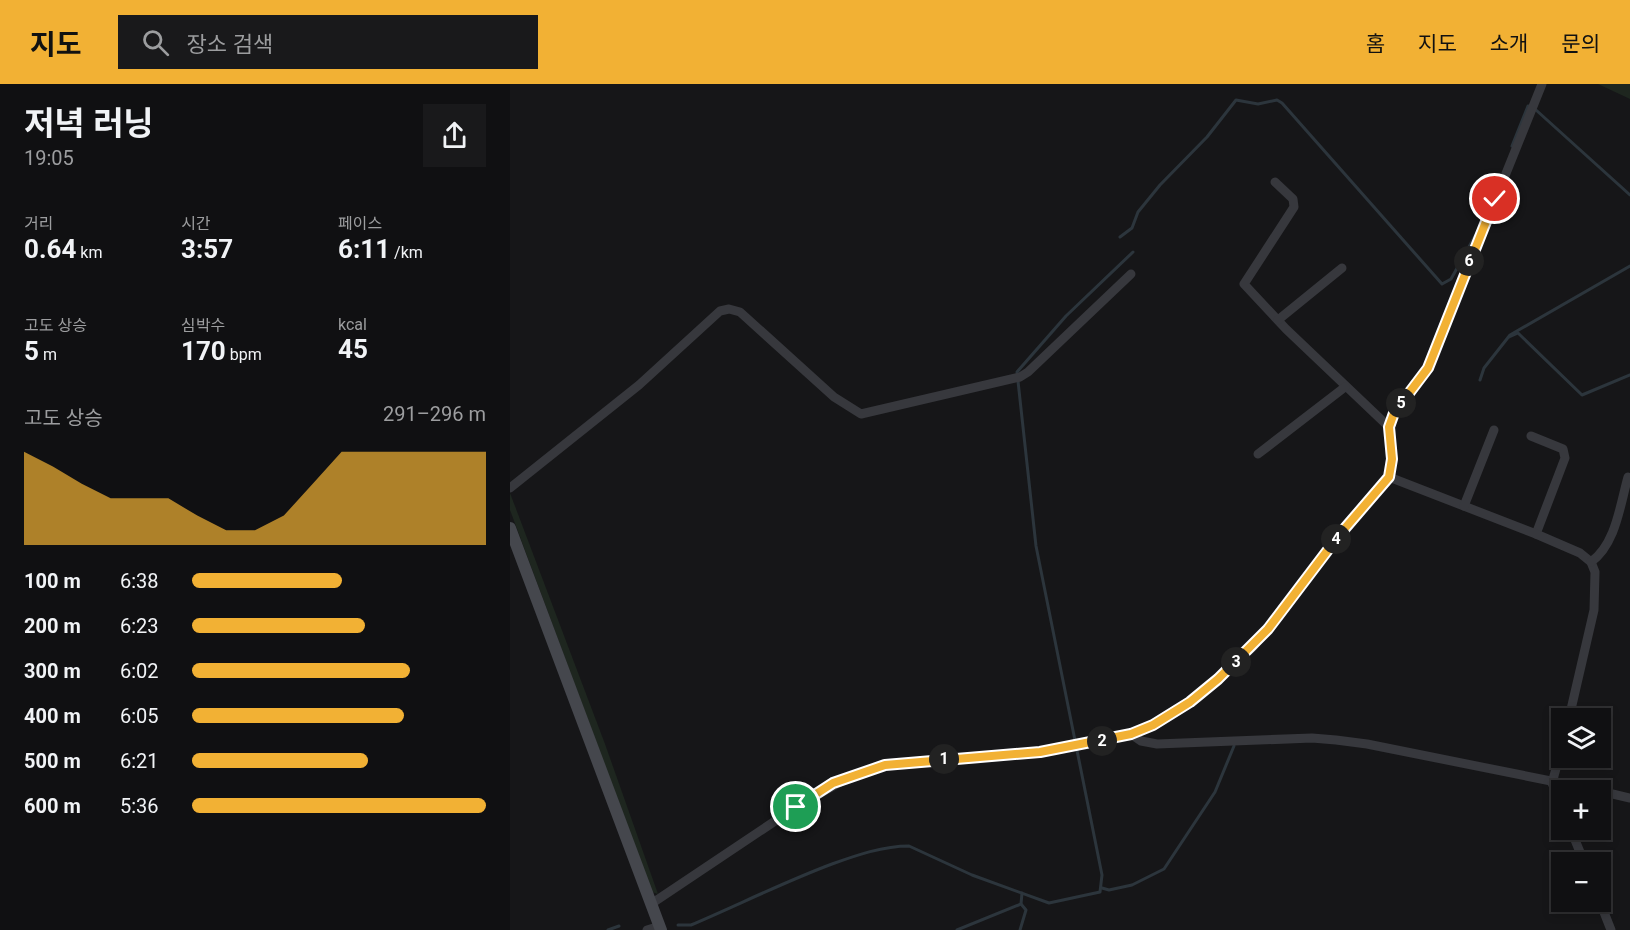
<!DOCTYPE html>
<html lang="ko">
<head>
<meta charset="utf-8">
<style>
	:root { --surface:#101012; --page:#19191b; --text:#f1f3f6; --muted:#9c9d9f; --line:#303032; --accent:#f2b134 }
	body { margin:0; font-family:Roboto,"Noto Sans KR",sans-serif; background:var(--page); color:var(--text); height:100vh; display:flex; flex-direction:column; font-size:22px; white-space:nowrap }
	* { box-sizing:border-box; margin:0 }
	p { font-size:20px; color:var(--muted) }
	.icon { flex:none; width:33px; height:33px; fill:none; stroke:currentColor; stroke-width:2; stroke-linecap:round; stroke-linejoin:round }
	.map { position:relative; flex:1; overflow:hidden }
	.sheet { display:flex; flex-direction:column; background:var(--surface); width:510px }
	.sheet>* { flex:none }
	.buttons { position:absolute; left:1041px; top:624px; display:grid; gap:12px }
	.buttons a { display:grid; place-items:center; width:60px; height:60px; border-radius:0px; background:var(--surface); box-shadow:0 3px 9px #0003,0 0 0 2px var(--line); font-size:30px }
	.pin { position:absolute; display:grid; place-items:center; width:51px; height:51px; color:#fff; margin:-26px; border:3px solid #fff; border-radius:50%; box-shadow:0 2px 6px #0007 }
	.km { position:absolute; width:30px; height:30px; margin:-15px; border-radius:50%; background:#222; color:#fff; font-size:16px; line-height:30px; text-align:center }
	.round { display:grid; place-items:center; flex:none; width:63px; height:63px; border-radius:0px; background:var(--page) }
	.headline { display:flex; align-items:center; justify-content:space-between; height:102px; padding:0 24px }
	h1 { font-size:33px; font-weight:700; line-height:45px }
	.stats { display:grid; grid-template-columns:repeat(3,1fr); gap:9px; height:102px; padding:6px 24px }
	.stats div { display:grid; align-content:center }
	.stats b { font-size:26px; font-weight:700 }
	.stats small { font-size:16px; font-weight:400 }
	.stats p { font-size:16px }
	.chart { height:168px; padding:12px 24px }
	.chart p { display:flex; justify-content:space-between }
	.chart svg { width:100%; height:108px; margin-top:6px; fill:var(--accent); opacity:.7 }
	ul { padding:0 24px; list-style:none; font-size:20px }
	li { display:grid; grid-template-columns:96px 72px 1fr; align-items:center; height:45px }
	li i { height:15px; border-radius:8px; background:var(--accent) }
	header { display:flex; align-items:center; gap:36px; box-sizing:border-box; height:84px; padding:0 30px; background:var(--accent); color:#111 }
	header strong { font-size:28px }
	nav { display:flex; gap:33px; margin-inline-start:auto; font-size:21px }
	.search { width:420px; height:54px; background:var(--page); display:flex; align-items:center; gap:15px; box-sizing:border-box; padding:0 21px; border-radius:0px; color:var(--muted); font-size:22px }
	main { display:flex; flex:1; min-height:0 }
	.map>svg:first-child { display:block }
	.green { fill:#1e261f }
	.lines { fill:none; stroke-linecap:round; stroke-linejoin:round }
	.stream { stroke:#2c353c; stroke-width:3 }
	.street { stroke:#37383d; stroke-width:9 }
	.secondary { stroke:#45474d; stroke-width:12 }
	.route-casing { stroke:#fff; stroke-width:12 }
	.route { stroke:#f2b134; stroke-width:8 }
</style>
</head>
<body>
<header>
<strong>지도</strong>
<div class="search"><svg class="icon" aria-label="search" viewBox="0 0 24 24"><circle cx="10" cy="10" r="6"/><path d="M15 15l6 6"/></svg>장소 검색</div>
<nav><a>홈</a><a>지도</a><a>소개</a><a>문의</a></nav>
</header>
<main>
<section class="sheet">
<div class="headline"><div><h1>저녁 러닝</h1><p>19:05</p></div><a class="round"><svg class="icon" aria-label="share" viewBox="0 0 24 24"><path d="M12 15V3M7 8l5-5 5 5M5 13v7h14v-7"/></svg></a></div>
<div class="stats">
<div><p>거리</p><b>0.64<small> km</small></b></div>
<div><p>시간</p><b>3:57</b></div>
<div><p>페이스</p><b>6:11<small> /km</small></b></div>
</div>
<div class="stats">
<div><p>고도 상승</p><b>5<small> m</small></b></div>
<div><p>심박수</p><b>170<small> bpm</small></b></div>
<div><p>kcal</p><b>45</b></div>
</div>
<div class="chart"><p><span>고도 상승</span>291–296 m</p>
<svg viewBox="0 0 160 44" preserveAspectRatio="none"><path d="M0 44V6L10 12L20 19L30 25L40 25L50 25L60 32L70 38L80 38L90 32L100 19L110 6L120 6L130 6L140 6L150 6L160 6V44z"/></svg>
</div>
<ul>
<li><b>100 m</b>6:38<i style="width:51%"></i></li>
<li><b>200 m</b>6:23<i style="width:59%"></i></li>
<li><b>300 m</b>6:02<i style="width:74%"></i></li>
<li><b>400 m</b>6:05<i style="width:72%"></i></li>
<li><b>500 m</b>6:21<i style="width:60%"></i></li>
<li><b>600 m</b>5:36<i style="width:100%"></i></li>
</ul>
</section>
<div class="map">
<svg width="1120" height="846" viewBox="0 0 1120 846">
	<rect width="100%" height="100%" fill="#161618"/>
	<!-- green -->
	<g class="green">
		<path d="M 1088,0 L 1120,0 L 1120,15 Z"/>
		<path d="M 0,409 L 95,660 L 148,810 L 142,808 L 0,426 Z"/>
	</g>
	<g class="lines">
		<!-- stream -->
		<g class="stream">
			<path d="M 1026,26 L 1120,111"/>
			<path d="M 1002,62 L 1018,22"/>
			<path d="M 610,153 L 622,144 L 628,128 L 650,101 L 697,53 L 726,16 L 748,20 L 767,16 L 772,19 L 932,200 L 941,195 L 970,143"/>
			<path d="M 999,253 L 1008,249 L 1072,311 L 1120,291"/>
			<path d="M 970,296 L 974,284 L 1000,251 L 1120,182"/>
			<path d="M 592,804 L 599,806 L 622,801 L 654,785 L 705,708 L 724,662"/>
			<path d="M 168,841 L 181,841 C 228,821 274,798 322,780 C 347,771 373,762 399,762 L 462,791 L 539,819 L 590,808 L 592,791 L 526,462 L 507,288 L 556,232 L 623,168"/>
			<path d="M 98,846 L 109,842"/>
			<path d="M 447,846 L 511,820"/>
			<path d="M 510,846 L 516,826 L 511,820 L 512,809"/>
		</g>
		<!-- street -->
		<g class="street">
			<path d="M 765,98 L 783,115 L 784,123 L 734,200 L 776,245 L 879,343"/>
			<path d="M 768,236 L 832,184"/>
			<path d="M 1021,352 L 1053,365 L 1055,374 L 1026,450"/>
			<path d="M 748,370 L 835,303"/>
			<path d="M 879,393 L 1026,450 L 1070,469 L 1081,478 L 1085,488 L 1084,526 L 1059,634"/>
			<path d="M 0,404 L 129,301 L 210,227 L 219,225 L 230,228 L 324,313 L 351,330 L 510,293 L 518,288 L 621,190"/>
			<path d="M 954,422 L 984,346"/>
			<path d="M 1081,478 C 1106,460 1110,421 1118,393"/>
			<path d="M 621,650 L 631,657 L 647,660 L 802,654 L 826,656 L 857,660 L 1086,706"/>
			<path d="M 1052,663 L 1042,699 L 1052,722"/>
			<path d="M 1090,707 L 1120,714"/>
			<path d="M 1061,746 L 1074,778"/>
			<path d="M 1090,818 L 1101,846"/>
			<path d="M 141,820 L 286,723 L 339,693 L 375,681 L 530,668 L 621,650 L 643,641 L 680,618 L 743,563 L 830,450 L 879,393 L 883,375 L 879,343 L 884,329 L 918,283 L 1032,0"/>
			<path d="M 137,846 L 150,842"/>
		</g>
		<!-- secondary -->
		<path class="secondary" d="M 0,444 L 151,846"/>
	</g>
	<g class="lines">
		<!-- route casing -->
		<g class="route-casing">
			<path id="route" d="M 286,723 L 323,699 L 375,681 L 530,668 L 621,650 L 643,641 L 680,618 L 708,595 L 758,545 L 830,450 L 879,393 L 882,375 L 879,343 L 884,329 L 918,284 L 985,115"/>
		</g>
		<!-- route -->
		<use href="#route" class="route"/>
	</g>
</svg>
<div class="buttons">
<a><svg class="icon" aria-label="layers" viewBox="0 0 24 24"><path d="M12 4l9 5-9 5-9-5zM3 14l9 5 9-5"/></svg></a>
<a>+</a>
<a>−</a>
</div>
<div class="pin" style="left:286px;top:723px;background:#1e9e55"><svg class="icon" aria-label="arrive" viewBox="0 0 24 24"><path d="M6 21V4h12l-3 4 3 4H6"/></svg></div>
<div class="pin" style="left:985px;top:115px;background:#d93025"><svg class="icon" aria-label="check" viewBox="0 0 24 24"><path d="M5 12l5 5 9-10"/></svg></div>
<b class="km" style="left:434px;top:675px">1</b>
<b class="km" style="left:592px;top:657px">2</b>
<b class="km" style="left:726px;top:578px">3</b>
<b class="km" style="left:826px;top:455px">4</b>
<b class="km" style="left:891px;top:319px">5</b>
<b class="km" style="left:959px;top:177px">6</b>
</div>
</main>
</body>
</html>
